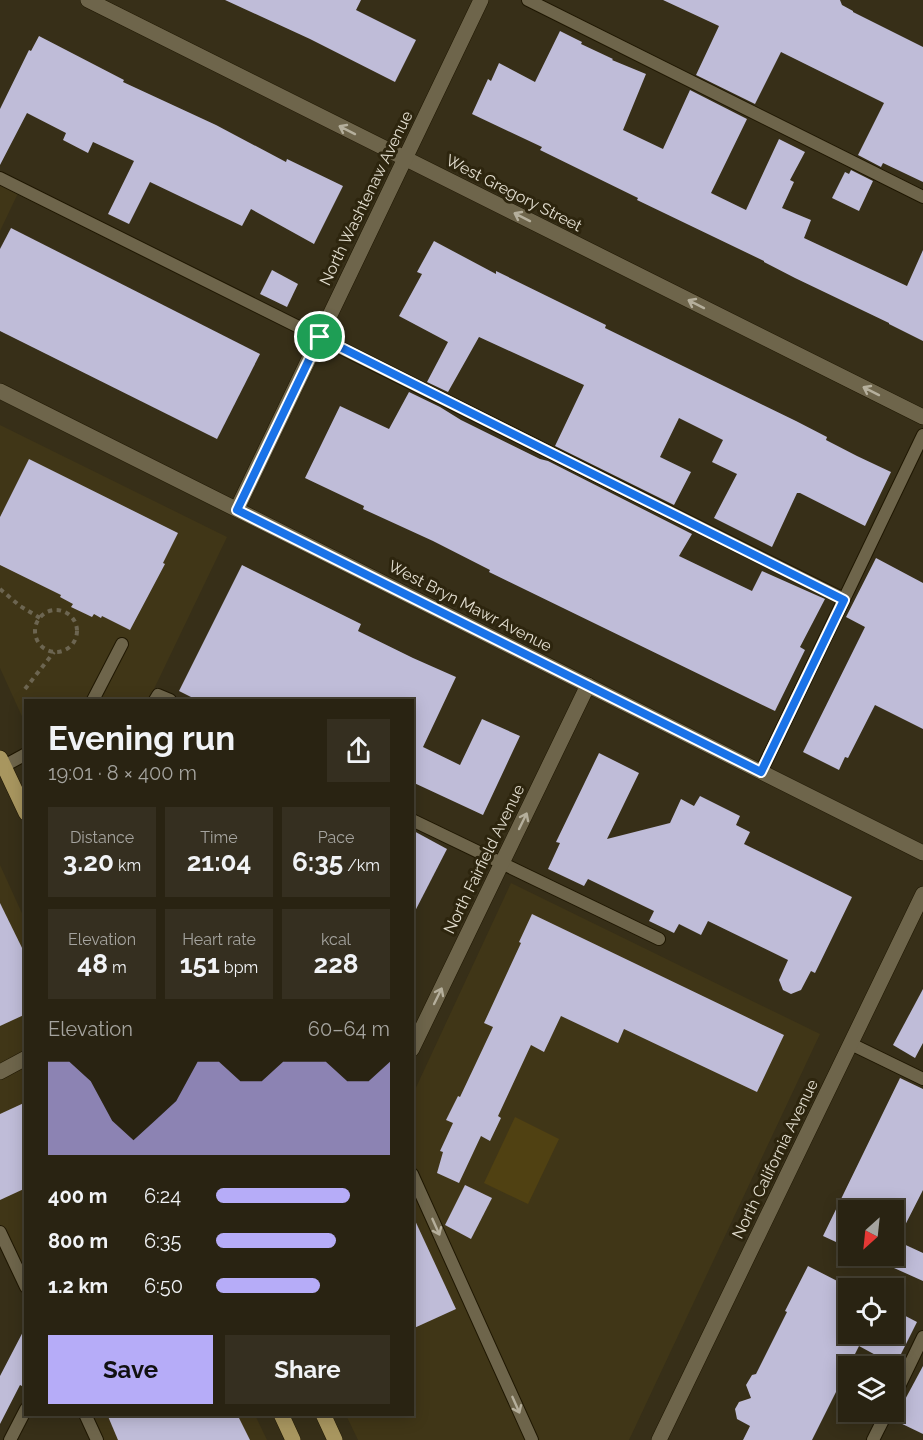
<!DOCTYPE html>
<html lang="en">
<head>
<meta charset="utf-8">
<style>
	:root { --surface:#292312; --page:#352f20; --text:#f1f3f6; --muted:#a5a49f; --line:#454032; --accent:#b6acf8 }
	body { margin:0; font-family:Raleway,sans-serif; background:var(--page); color:var(--text); height:100vh; display:flex; flex-direction:column; font-size:22px; white-space:nowrap }
	* { box-sizing:border-box; margin:0 }
	p { font-size:20px; color:var(--muted) }
	.icon { flex:none; width:33px; height:33px; fill:none; stroke:currentColor; stroke-width:2; stroke-linecap:round; stroke-linejoin:round }
	.map { position:relative; flex:1; overflow:hidden }
	.details { position:absolute; left:24px; top:699px; width:390px; height:717px; display:flex; flex-direction:column; background:var(--surface); border-radius:0px; box-shadow:0 3px 15px #0003,0 0 0 2px var(--line) }
	.details>* { flex:none }
	.needle { width:39px; rotate:207deg }
	.fabs { position:absolute; left:838px; top:1200px; display:grid; gap:12px }
	.fabs a { display:grid; place-items:center; width:66px; height:66px; border-radius:0px; background:var(--surface); box-shadow:0 3px 15px #0003,0 0 0 2px var(--line); font-size:30px }
	.pin { position:absolute; display:grid; place-items:center; width:51px; height:51px; color:#fff; margin:-26px; border:3px solid #fff; border-radius:50%; box-shadow:0 2px 6px #0007 }
	.round { display:grid; place-items:center; flex:none; width:63px; height:63px; border-radius:0px; background:var(--page) }
	.headline { display:flex; align-items:center; justify-content:space-between; height:102px; padding:0 24px }
	h1 { font-size:33px; font-weight:700; line-height:45px }
	.metrics { display:grid; grid-template-columns:repeat(3,1fr); gap:9px; height:102px; padding:6px 24px }
	.metrics div { display:grid; align-content:center; border-radius:0px; background:var(--page); text-align:center }
	.metrics b { font-size:26px; font-weight:700 }
	.metrics small { font-size:16px; font-weight:400 }
	.metrics p { font-size:16px }
	.chart { height:168px; padding:12px 24px }
	.chart p { display:flex; justify-content:space-between }
	.chart svg { width:100%; height:108px; margin-top:6px; fill:var(--accent); opacity:.7 }
	.button { display:flex; gap:12px; margin-top:auto; padding:12px 24px }
	.button a { flex:1; height:69px; border-radius:0px; background:var(--accent); color:#111; font-size:24px; font-weight:700; line-height:69px; text-align:center }
	.button a+a { background:var(--page); color:var(--text) }
	ul { padding:0 24px; list-style:none; font-size:20px }
	li { display:grid; grid-template-columns:96px 72px 1fr; align-items:center; height:45px }
	li i { height:15px; border-radius:8px; background:var(--accent) }
	.map>svg:first-child { display:block }
	.built { fill:#403617 }
	.green { fill:#504112 }
	.building { fill:#bfbcd8 }
	.lines { fill:none; stroke-linecap:round; stroke-linejoin:round }
	.lane-casing { stroke:#1f1702; stroke-width:14 }
	.street-casing { stroke:#1f1702; stroke-width:16 }
	.secondary-casing { stroke:#1f1702; stroke-width:16 }
	.primary-casing { stroke:#1f1702; stroke-width:16 }
	.path { stroke:#6c6551; stroke-width:4; stroke-dasharray:4.5 4.5; stroke-linecap:butt }
	.lane { stroke:#6e654b; stroke-width:12 }
	.street { stroke:#6e654b; stroke-width:15 }
	.secondary { stroke:#6e654b; stroke-width:15 }
	.primary { stroke:#a8965f; stroke-width:15 }
	.oneway { stroke:#b5af9c }
	.route-casing { stroke:#fff; stroke-width:12 }
	.route { stroke:#1a73e8; stroke-width:8 }
	.labels { text-anchor:middle; dominant-baseline:central; stroke-width:6; stroke-linejoin:round; paint-order:stroke }
	.street-label { font-size:16px; fill:#e5e0d2; stroke:#2d250e }
</style>
</head>
<body>
<div class="map">
<svg width="923" height="1440" viewBox="0 0 923 1440">
	<rect width="100%" height="100%" fill="#372f18"/>
	<!-- built -->
	<g class="built">
		<path d="M 0,179 L 20,189 L 0,231 Z"/>
		<path d="M 0,425 L 227,537 L 153,691 L 158,695 L 155,700 L 26,700 L 25,723 L 0,668 Z"/>
		<path d="M 0,865 L 25,920 L 25,1287 L 0,1232 Z"/>
		<path d="M 511,883 L 820,1034 L 629,1440 L 358,1440 L 346,1415 L 412,1414 L 413,1094 Z"/>
		<path d="M 85,1415 L 255,1415 L 267,1440 L 97,1440 Z"/>
	</g>
	<!-- green -->
	<path class="green" d="M 515,1117 L 559,1139 L 528,1204 L 484,1183 Z"/>
	<!-- building -->
	<g class="building">
		<path d="M 225,0 L 361,0 L 356,10 L 416,40 L 395,82 L 310,39 Z"/>
		<path d="M 663,0 L 840,0 L 842,5 L 853,11 L 853,12 L 923,47 L 923,182 L 883,163 L 881,167 L 858,155 L 884,103 L 781,52 L 755,104 L 696,75 L 719,26 Z"/>
		<path d="M 560,31 L 582,42 L 581,44 L 613,59 L 612,60 L 646,74 L 623,130 L 663,149 L 690,90 L 747,119 L 711,193 L 746,210 L 779,139 L 805,152 L 790,180 L 794,182 L 782,208 L 811,220 L 804,238 L 907,286 L 923,250 L 923,341 L 889,324 L 889,323 L 795,278 L 764,262 L 764,261 L 637,200 L 638,198 L 540,150 L 542,147 L 472,114 L 488,79 L 491,81 L 499,63 L 535,82 Z"/>
		<path d="M 39,36 L 124,80 L 123,82 L 216,125 L 286,162 L 287,159 L 343,186 L 314,244 L 251,209 L 242,226 L 150,182 L 129,224 L 108,214 L 134,161 L 93,142 L 88,153 L 63,140 L 66,133 L 27,113 L 0,165 L 0,109 L 29,50 L 31,51 Z"/>
		<path d="M 851,170 L 873,181 L 859,211 L 832,198 L 845,172 L 849,174 Z"/>
		<path d="M 11,228 L 260,354 L 217,439 L 0,331 L 0,249 Z"/>
		<path d="M 434,241 L 496,274 L 496,271 L 606,325 L 605,328 L 796,421 L 827,437 L 826,440 L 857,456 L 891,472 L 865,526 L 800,493 L 797,493 L 772,547 L 714,518 L 737,474 L 712,462 L 723,440 L 679,418 L 660,457 L 691,472 L 674,505 L 555,446 L 584,385 L 479,337 L 448,392 L 427,382 L 448,342 L 399,316 L 422,274 L 417,272 Z"/>
		<path d="M 272,270 L 298,284 L 287,307 L 260,294 Z"/>
		<path d="M 409,392 L 440,407 L 461,420 L 540,459 L 548,461 L 692,534 L 679,556 L 752,591 L 762,571 L 825,599 L 800,647 L 805,650 L 775,711 L 489,572 L 490,570 L 433,541 L 363,509 L 364,506 L 305,478 L 340,406 L 389,429 Z"/>
		<path d="M 29,459 L 178,533 L 163,563 L 165,564 L 130,630 L 102,616 L 101,618 L 94,614 L 92,617 L 71,607 L 73,604 L 60,597 L 61,595 L 0,565 L 0,517 Z"/>
		<path d="M 876,558 L 923,583 L 923,729 L 875,705 L 848,758 L 845,757 L 839,770 L 803,752 L 865,627 L 846,617 Z"/>
		<path d="M 242,565 L 361,624 L 358,631 L 413,658 L 456,677 L 423,747 L 460,765 L 482,719 L 520,736 L 483,815 L 412,782 L 412,700 L 197,700 L 179,691 Z"/>
		<path d="M 599,753 L 639,773 L 607,839 L 670,823 L 681,799 L 694,806 L 700,796 L 740,816 L 736,825 L 750,832 L 744,844 L 852,897 L 815,973 L 811,971 L 801,990 L 791,994 L 783,990 L 779,980 L 788,960 L 708,921 L 701,935 L 679,924 L 674,933 L 649,921 L 654,911 L 588,879 L 584,886 L 548,869 L 560,843 L 556,842 Z"/>
		<path d="M 412,830 L 447,849 L 412,917 Z"/>
		<path d="M 0,903 L 26,956 L 26,1014 L 0,1026 Z"/>
		<path d="M 532,914 L 784,1035 L 757,1092 L 624,1029 L 618,1043 L 561,1016 L 544,1052 L 531,1045 L 498,1116 L 501,1118 L 490,1141 L 481,1136 L 459,1183 L 437,1173 L 443,1152 L 440,1151 L 453,1123 L 446,1120 L 458,1096 L 460,1097 L 493,1027 L 484,1023 L 521,943 L 519,942 Z"/>
		<path d="M 923,989 L 923,1043 L 915,1058 L 893,1045 Z"/>
		<path d="M 900,1078 L 923,1089 L 923,1190 L 897,1241 L 923,1253 L 923,1281 L 894,1268 L 894,1210 L 849,1210 L 849,1248 L 823,1236 Z"/>
		<path d="M 26,1102 L 26,1188 L 0,1200 L 0,1114 Z"/>
		<path d="M 465,1185 L 492,1198 L 471,1239 L 445,1225 Z"/>
		<path d="M 412,1214 L 456,1309 L 412,1329 Z"/>
		<path d="M 808,1266 L 849,1287 L 849,1334 L 894,1334 L 894,1310 L 917,1322 L 894,1368 L 894,1365 L 859,1346 L 812,1440 L 743,1440 L 750,1426 L 737,1419 L 735,1409 L 739,1402 L 751,1398 L 746,1385 L 752,1375 L 756,1374 L 787,1312 L 785,1311 Z"/>
		<path d="M 26,1326 L 26,1388 L 20,1385 L 0,1424 L 0,1376 Z"/>
		<path d="M 923,1366 L 923,1434 L 894,1420 Z"/>
		<path d="M 107,1414 L 237,1414 L 250,1440 L 118,1440 Z"/>
	</g>
	<g class="lines">
		<!-- lane casing -->
		<g class="lane-casing">
			<g id="lane">
				<path d="M 528,0 L 923,197"/>
				<path d="M 0,178 L 844,599"/>
				<path d="M 93,700 L 122,644"/>
				<path d="M 155,700 L 158,695 L 170,700"/>
				<path d="M 4,766 L 26,754"/>
				<path d="M 761,772 L 923,435"/>
				<path d="M 412,820 L 659,939"/>
				<path d="M 851,1044 L 923,1079"/>
				<path d="M 412,1174 L 532,1440"/>
				<path d="M 0,1232 L 26,1287"/>
				<path d="M 894,1397 L 923,1337"/>
				<path d="M 85,1414 L 97,1440"/>
				<path d="M 10,1440 L 26,1409"/>
				<path d="M 873,1440 L 887,1412"/>
			</g>
		</g>
		<!-- street casing -->
		<g class="street-casing">
			<g id="street">
				<path d="M 88,0 L 923,417"/>
				<path d="M 237,509 L 481,0"/>
				<path d="M 412,1049 L 588,685"/>
				<path d="M 0,1072 L 26,1058"/>
			</g>
		</g>
		<!-- secondary casing -->
		<g class="secondary-casing">
			<g id="secondary">
				<path d="M 0,391 L 923,853"/>
				<path d="M 659,1440 L 923,894"/>
			</g>
		</g>
		<!-- primary casing -->
		<g class="primary-casing">
			<g id="primary">
				<path d="M 0,758 L 26,813"/>
				<path d="M 281,1414 L 293,1440"/>
				<path d="M 323,1414 L 335,1440"/>
			</g>
		</g>
		<!-- path -->
		<g class="path">
			<path d="M 0,589 L 20,606 L 40,618"/>
			<circle cx="56" cy="631" r="21"/>
			<path d="M 25,689 L 54,652"/>
		</g>
		<!-- lane -->
		<use href="#lane" class="lane"/>
		<!-- street -->
		<use href="#street" class="street"/>
		<!-- secondary -->
		<use href="#secondary" class="secondary"/>
		<!-- primary -->
		<use href="#primary" class="primary"/>
	</g>
	<!-- one-way arrows -->
	<defs><path id="oneway-shaft" d="M-6 0H5M1.5-3L5.5 0L1.5 3" fill="none" stroke-width="1.6" stroke-linecap="round" stroke-linejoin="round" transform="scale(1.5)"/></defs>
	<g class="oneway">
		<use href="#oneway-shaft" transform="translate(347 130) rotate(-153)"/>
		<use href="#oneway-shaft" transform="translate(522 217) rotate(-153)"/>
		<use href="#oneway-shaft" transform="translate(696 304) rotate(-153)"/>
		<use href="#oneway-shaft" transform="translate(871 391) rotate(-153)"/>
		<use href="#oneway-shaft" transform="translate(523 821) rotate(-64)"/>
		<use href="#oneway-shaft" transform="translate(438 996) rotate(-64)"/>
		<use href="#oneway-shaft" transform="translate(436 1227) rotate(66)"/>
		<use href="#oneway-shaft" transform="translate(516 1405) rotate(66)"/>
	</g>
	<g class="lines">
		<!-- route casing -->
		<g class="route-casing">
			<path id="route" d="M 320,337 L 844,600 L 761,772 L 237,510 Z"/>
		</g>
		<!-- route -->
		<use href="#route" class="route"/>
	</g>
	<g class="labels">
		<!-- street labels -->
		<g class="street-label">
			<text transform="translate(514 193) rotate(27)">West Gregory Street</text>
			<text transform="translate(366 198) rotate(-64)">North Washtenaw Avenue</text>
			<text transform="translate(470 606) rotate(27)">West Bryn Mawr Avenue</text>
			<text transform="translate(484 859) rotate(-64)">North Fairfield Avenue</text>
			<text transform="translate(775 1159) rotate(-64)">North California Avenue</text>
		</g>
	</g>
</svg>
<div class="fabs">
<a><svg class="needle" viewBox="-14 -14 28 28"><path d="M0-13l5 13h-10z" fill="#e53935"/><path d="M0 13l5-13h-10z" fill="#a5a49f"/></svg></a>
<a><svg class="icon" aria-label="locate" viewBox="0 0 24 24"><circle cx="12" cy="12" r="6"/><path d="M12 2v4M12 18v4M2 12h4M18 12h4"/></svg></a>
<a><svg class="icon" aria-label="layers" viewBox="0 0 24 24"><path d="M12 4l9 5-9 5-9-5zM3 14l9 5 9-5"/></svg></a>
</div>
<div class="pin" style="left:320px;top:337px;background:#1e9e55"><svg class="icon" aria-label="arrive" viewBox="0 0 24 24"><path d="M6 21V4h12l-3 4 3 4H6"/></svg></div>
<section class="details">
<div class="headline"><div><h1>Evening run</h1><p>19:01 · 8 × 400 m</p></div><a class="round"><svg class="icon" aria-label="share" viewBox="0 0 24 24"><path d="M12 15V3M7 8l5-5 5 5M5 13v7h14v-7"/></svg></a></div>
<div class="metrics">
<div><p>Distance</p><b>3.20<small> km</small></b></div>
<div><p>Time</p><b>21:04</b></div>
<div><p>Pace</p><b>6:35<small> /km</small></b></div>
</div>
<div class="metrics">
<div><p>Elevation</p><b>48<small> m</small></b></div>
<div><p>Heart rate</p><b>151<small> bpm</small></b></div>
<div><p>kcal</p><b>228</b></div>
</div>
<div class="chart"><p><span>Elevation</span>60–64 m</p>
<svg viewBox="0 0 160 44" preserveAspectRatio="none"><path d="M0 44V6L10 6L20 14L30 30L40 38L50 30L60 22L70 6L80 6L90 14L100 14L110 6L120 6L130 6L140 14L150 14L160 6V44z"/></svg>
</div>
<ul>
<li><b>400 m</b>6:24<i style="width:77%"></i></li>
<li><b>800 m</b>6:35<i style="width:69%"></i></li>
<li><b>1.2 km</b>6:50<i style="width:60%"></i></li>
</ul>
<div class="button"><a>Save</a><a>Share</a></div>
</section>
</div>
</body>
</html>
